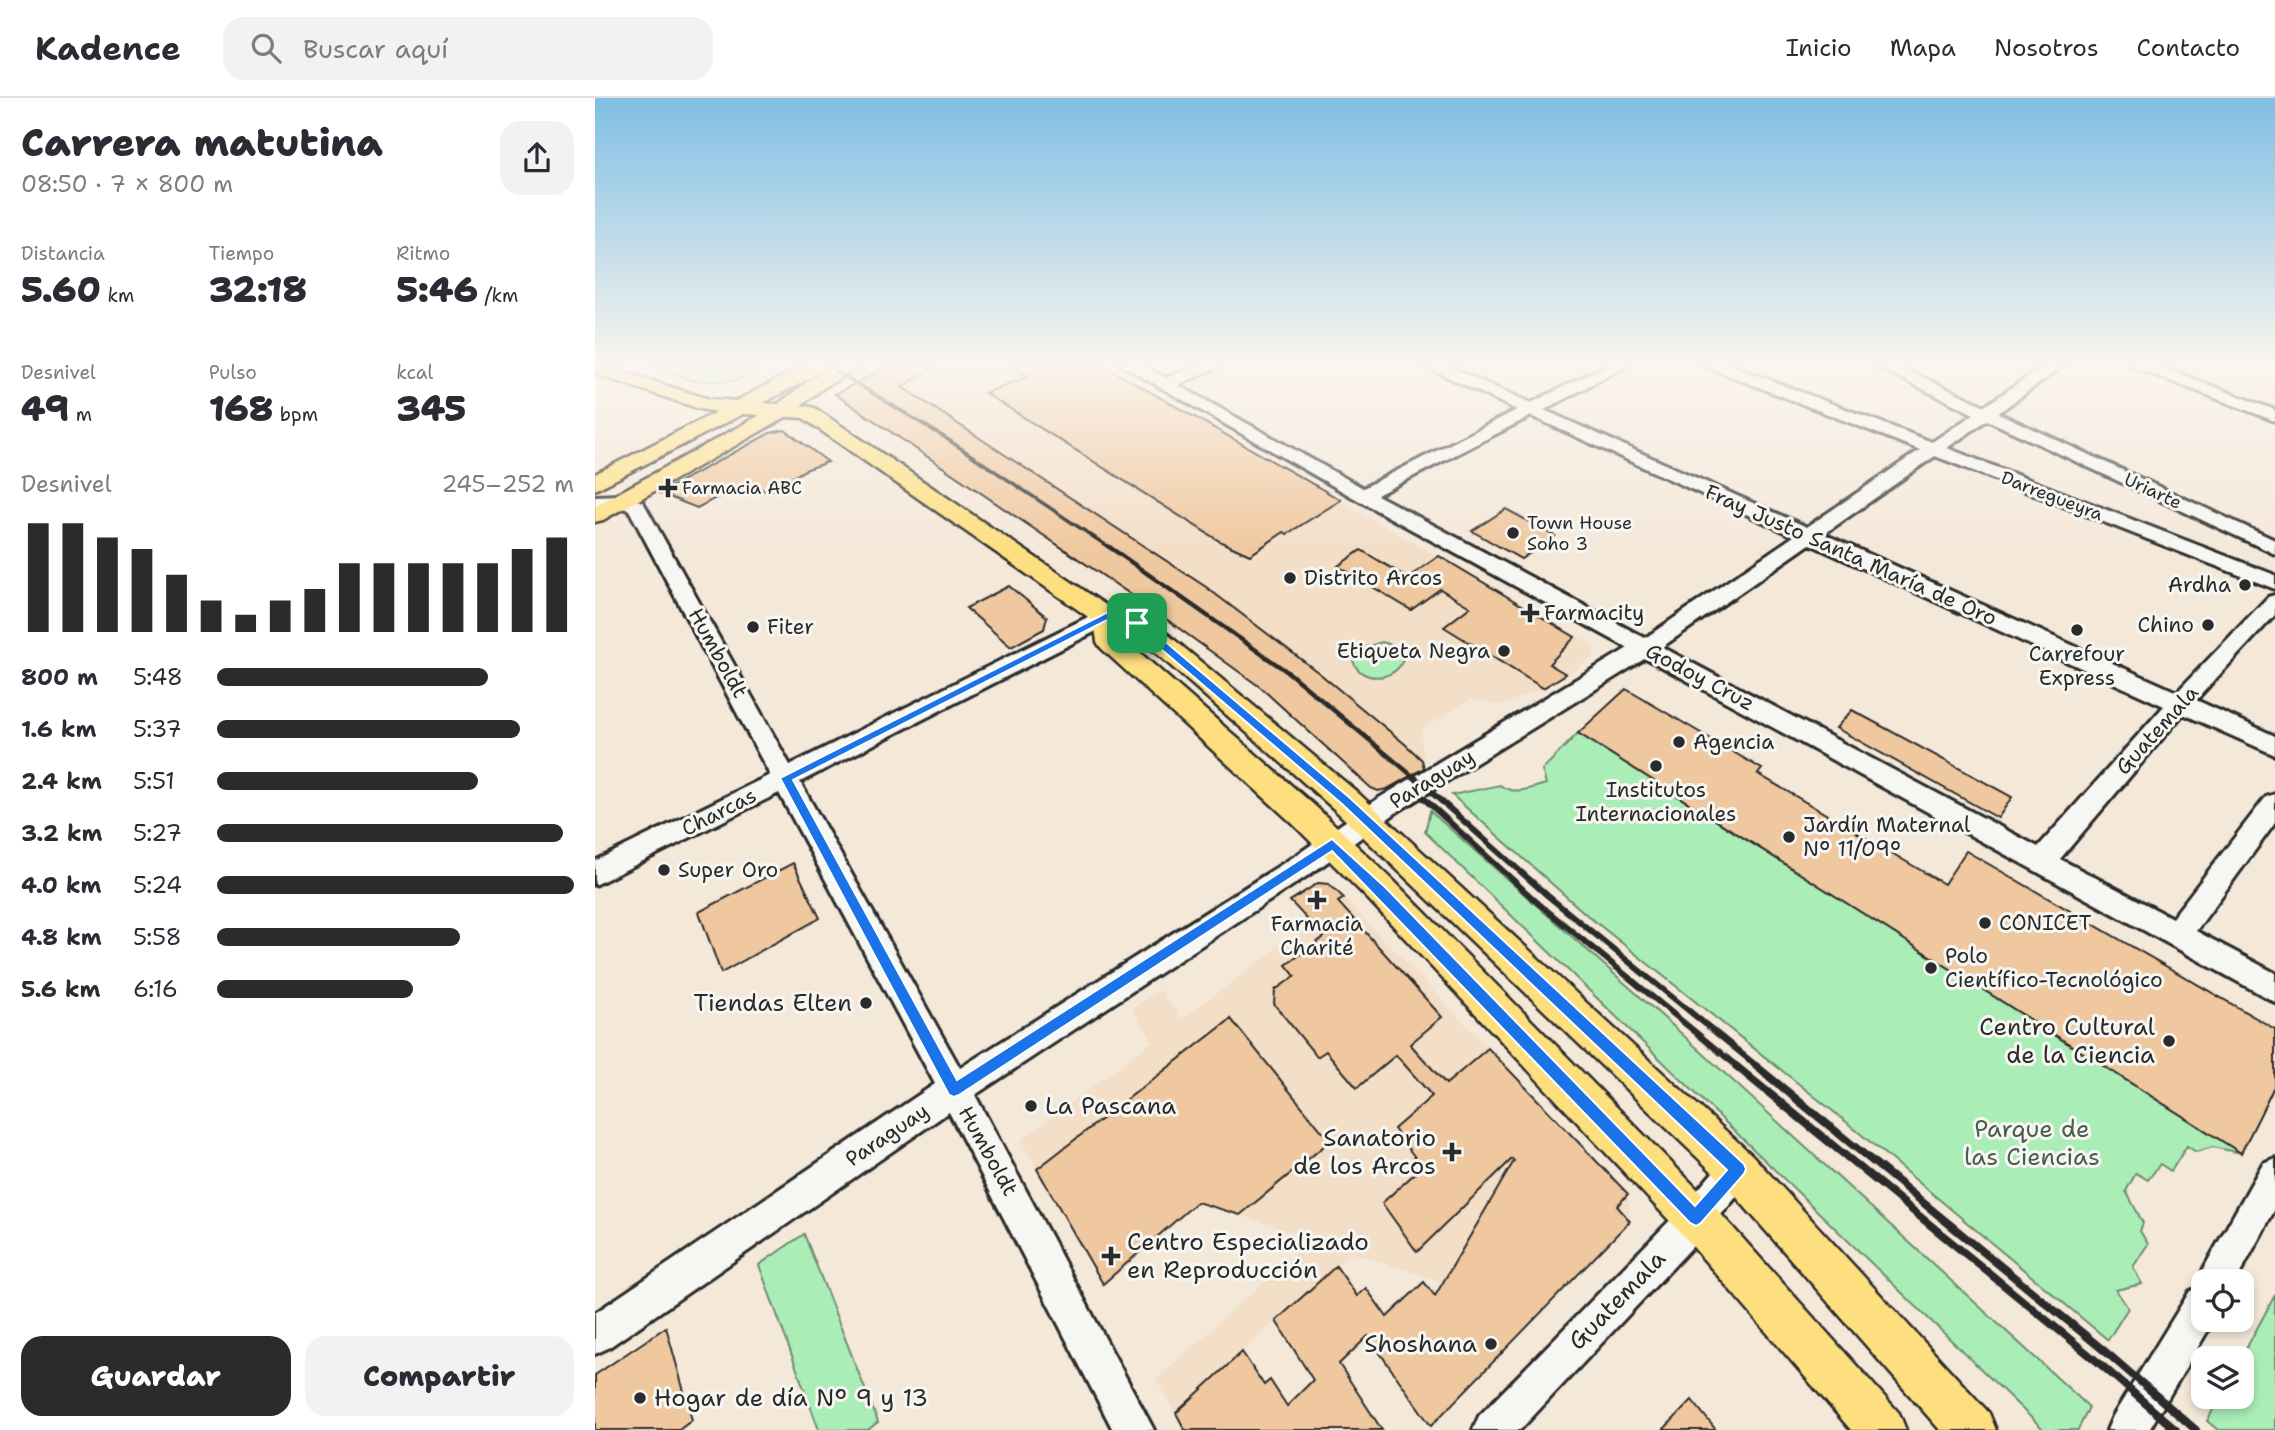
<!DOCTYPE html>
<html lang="es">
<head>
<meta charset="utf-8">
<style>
	:root { --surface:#fff; --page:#f2f2f3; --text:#2b2b33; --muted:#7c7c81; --line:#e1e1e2; --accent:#2b2b2b }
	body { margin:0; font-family:"Shantell Sans",sans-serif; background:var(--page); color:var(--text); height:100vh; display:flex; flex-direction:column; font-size:26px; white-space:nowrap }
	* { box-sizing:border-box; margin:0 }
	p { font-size:23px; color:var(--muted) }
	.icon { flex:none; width:38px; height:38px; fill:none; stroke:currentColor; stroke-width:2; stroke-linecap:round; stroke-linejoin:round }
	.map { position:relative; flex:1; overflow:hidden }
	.sheet { display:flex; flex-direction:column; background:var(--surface); width:595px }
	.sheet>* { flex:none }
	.tools { position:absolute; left:1596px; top:1171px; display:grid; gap:14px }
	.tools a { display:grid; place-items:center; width:63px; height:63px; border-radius:14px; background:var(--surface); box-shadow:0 4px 10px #0003; font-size:35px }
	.pin { position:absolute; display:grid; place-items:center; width:60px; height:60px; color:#fff; margin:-30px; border-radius:14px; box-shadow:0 4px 10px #0006 }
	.round { display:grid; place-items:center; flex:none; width:74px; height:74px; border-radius:21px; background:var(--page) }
	.headline { display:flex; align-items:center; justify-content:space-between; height:119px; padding:0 21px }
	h1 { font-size:38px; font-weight:800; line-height:52px }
	.figures { display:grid; grid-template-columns:repeat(3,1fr); gap:10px; height:119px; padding:7px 21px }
	.figures div { display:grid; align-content:center }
	.figures b { font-size:35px; font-weight:800 }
	.figures small { font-size:19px; font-weight:400 }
	.figures p { font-size:19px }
	.chart { height:196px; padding:14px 21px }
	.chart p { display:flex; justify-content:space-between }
	.chart svg { width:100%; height:126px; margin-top:7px; stroke:var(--accent); stroke-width:6 }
	.action { display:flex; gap:14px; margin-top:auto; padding:14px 21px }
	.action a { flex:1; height:80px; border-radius:21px; background:var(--accent); color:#fff; font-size:28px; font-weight:800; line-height:80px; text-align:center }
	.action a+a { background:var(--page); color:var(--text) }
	ul { padding:0 21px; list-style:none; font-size:23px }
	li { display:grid; grid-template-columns:112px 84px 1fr; align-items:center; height:52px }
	li i { height:18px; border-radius:9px; background:var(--accent) }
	header { display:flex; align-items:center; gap:42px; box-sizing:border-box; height:98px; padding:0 35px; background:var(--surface); border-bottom:2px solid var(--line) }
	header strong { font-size:33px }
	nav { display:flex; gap:38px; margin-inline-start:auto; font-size:24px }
	.search { width:490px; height:63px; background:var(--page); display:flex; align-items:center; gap:18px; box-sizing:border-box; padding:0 24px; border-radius:21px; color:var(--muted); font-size:26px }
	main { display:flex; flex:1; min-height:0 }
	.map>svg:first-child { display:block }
	.built { fill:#f3dec8 }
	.green { fill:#abedb6; stroke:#6b8c70; stroke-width:2 }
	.building { fill:#f0c89f; stroke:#2b2b2b; stroke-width:2 }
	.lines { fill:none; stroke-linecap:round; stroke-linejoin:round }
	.minor-casing { stroke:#2b2b2b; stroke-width:6 }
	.major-casing { stroke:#2b2b2b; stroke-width:5 }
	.minor { fill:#f6f6f2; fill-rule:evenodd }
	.major { fill:#fedf80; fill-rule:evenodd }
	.rail-far3 { stroke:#2b2b2b; stroke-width:3.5 }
	.rail-far2 { stroke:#2b2b2b; stroke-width:4.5 }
	.rail-far1 { stroke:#2b2b2b; stroke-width:6 }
	.rail { stroke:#2b2b2b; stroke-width:8 }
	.route { fill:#1a73e8; stroke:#fff; stroke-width:2; fill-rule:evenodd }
	.poi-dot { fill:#2b2b2b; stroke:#f6f6f2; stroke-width:2.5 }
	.labels { text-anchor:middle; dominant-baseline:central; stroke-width:6; stroke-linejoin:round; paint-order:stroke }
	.far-poi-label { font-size:18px; fill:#2b2b2b; stroke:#f6f6f2; text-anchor:start }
	.far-street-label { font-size:18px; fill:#2b2b2b; stroke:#f6f6f2 }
	.street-label { font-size:21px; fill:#2b2b2b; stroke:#f6f6f2 }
	.poi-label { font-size:21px; fill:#2b2b2b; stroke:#f6f6f2; text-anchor:start }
	.near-poi-label { font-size:24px; fill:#2b2b2b; stroke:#f6f6f2; text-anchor:end }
	.near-park-label { font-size:24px; fill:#4b5c4e; stroke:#f6f6f2 }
	.near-street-label { font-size:24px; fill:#2b2b2b; stroke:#f6f6f2 }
</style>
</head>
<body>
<header>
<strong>Kadence</strong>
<div class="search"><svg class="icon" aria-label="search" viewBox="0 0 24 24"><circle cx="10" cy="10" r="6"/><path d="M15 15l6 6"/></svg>Buscar aquí</div>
<nav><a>Inicio</a><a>Mapa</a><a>Nosotros</a><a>Contacto</a></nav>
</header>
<main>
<section class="sheet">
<div class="headline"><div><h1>Carrera matutina</h1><p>08:50 · 7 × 800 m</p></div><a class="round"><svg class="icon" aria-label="share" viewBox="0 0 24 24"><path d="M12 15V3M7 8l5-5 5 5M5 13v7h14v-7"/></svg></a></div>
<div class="figures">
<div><p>Distancia</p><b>5.60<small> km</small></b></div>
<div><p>Tiempo</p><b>32:18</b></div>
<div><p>Ritmo</p><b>5:46<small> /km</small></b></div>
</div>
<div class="figures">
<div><p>Desnivel</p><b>49<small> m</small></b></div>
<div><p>Pulso</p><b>168<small> bpm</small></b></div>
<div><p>kcal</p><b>345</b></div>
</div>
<div class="chart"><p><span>Desnivel</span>245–252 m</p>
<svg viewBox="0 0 160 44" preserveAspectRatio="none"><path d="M5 44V6M15 44V6M25 44V11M35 44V15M45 44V24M55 44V33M65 44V38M75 44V33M85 44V29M95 44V20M105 44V20M115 44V20M125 44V20M135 44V20M145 44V15M155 44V11"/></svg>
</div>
<ul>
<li><b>800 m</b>5:48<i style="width:76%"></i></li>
<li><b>1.6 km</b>5:37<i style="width:85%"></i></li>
<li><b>2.4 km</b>5:51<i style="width:73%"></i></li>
<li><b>3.2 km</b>5:27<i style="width:97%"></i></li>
<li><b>4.0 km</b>5:24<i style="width:100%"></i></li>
<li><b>4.8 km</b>5:58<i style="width:68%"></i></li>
<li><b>5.6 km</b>6:16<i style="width:55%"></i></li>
</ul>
<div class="action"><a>Guardar</a><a>Compartir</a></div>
</section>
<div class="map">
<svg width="1680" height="1332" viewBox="0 0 1680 1332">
	<rect width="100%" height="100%" fill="#f4e8d9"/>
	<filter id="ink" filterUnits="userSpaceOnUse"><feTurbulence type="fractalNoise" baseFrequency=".0143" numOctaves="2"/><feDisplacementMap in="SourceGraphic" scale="14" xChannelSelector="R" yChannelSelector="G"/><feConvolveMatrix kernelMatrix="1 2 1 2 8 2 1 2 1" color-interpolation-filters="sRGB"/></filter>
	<g filter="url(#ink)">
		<!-- built -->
		<g class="built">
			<path d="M 346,265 L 504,265 L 997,547 L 1000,558 L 948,590 L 906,607 L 875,601 L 826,632 L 829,670 L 824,675 L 792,691 L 783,693 L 776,690 L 665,589 L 281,322 L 314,294 L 307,289 Z"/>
			<path d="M 749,800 L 1033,1096 L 1035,1123 L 996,1164 L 915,1070 L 848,1184 L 755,1154 L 581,1315 L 561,1282 L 716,1141 L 645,1117 L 735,1042 L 636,922 L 442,1071 L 426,1042 L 558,943 L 537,911 L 565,892 L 587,921 Z"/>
		</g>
		<!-- green -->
		<g class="green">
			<path d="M 52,265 L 177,265 L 139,283 L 98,283 Z"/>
			<path d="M 787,544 C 798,547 805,550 808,561 C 802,583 764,586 758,562 L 764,551 Z"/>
			<path d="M 983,635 L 1646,1055 L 1618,1049 L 1601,1054 L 1592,1048 L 1576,1073 L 1565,1066 L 1553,1082 L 1541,1075 L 1531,1093 L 1548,1125 L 1545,1133 L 1553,1146 L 1538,1169 L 1547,1186 L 1521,1192 L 1533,1210 L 1513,1242 L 1244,1018 L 993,818 L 857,697 L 905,687 C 918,698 936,690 951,686 L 947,672 Z"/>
			<path d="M 835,713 L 1077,927 L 1494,1309 L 1483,1332 L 1449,1332 L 830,734 Z"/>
			<path d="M 209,1136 L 283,1324 L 273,1332 L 224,1332 L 164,1167 Z"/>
			<path d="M 1680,1197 L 1680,1332 L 1623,1332 L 1612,1323 L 1625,1299 L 1647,1298 L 1646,1260 Z"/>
		</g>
		<!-- building -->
		<g class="building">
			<path d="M 300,265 L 346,265 L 307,289 L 611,489 L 724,575 L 810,646 L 827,662 L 829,670 L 792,691 L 783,693 L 776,690 L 665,589 L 560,513 L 240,296 Z"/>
			<path d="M 410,265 L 504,265 L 746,402 L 692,436 L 689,434 L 655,457 L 626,444 L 390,295 L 434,278 Z"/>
			<path d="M 190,332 L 233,364 L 210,372 L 174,394 L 149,385 L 102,410 L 64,395 L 175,335 Z"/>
			<path d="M 911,411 L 960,438 L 926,461 L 877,433 Z"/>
			<path d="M 766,452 L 813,480 L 844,458 L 980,539 L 954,566 L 971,576 L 948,590 L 849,529 L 875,509 L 845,491 L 816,512 L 743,468 Z"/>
			<path d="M 414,488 L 452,519 L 449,531 L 416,549 L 371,510 Z"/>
			<path d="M 1031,591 L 1167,671 L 1163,676 L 1349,786 L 1371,753 L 1680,931 L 1680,987 L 1646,1055 L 983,635 Z"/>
			<path d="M 1257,612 L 1417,699 L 1403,720 L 1241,630 Z"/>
			<path d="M 198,765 L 225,820 L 126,875 L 104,814 Z"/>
			<path d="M 723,785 L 734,786 L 749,800 L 743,804 L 847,919 L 815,946 L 851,986 L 893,950 L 1033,1096 L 1022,1108 L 1035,1123 L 836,1328 L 773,1238 L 744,1266 L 787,1332 L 590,1332 L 581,1315 L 647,1254 L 669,1287 L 675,1282 L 692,1308 L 718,1282 L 681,1223 L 741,1168 L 762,1198 L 771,1190 L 792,1219 L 829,1184 L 840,1198 L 919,1063 L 917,1061 L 822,1154 L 787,1105 L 827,1069 L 799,1031 L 837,998 L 801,957 L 762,990 L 731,953 L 722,959 L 679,906 L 680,892 L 700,878 L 691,867 L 729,839 L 695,803 Z"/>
			<path d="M 636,921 L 735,1043 L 645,1117 L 602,1104 L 508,1186 L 442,1071 Z"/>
			<path d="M 71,1229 L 97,1322 L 84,1332 L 0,1332 L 0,1277 Z"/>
			<path d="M 1097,1302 L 1121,1332 L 1068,1332 Z"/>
		</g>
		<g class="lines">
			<!-- minor casing -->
			<g class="minor-casing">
				<g id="minor">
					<path d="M 523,265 L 543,265 L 571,280 L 610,265 L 632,265 L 583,287 L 768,390 L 922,312 L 824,265 L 845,265 L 936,305 L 1016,265 L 1036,265 L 949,312 L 1212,429 L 1325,352 L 1110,268 L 1108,265 L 1130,265 L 1337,344 L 1379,316 L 1275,265 L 1296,265 L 1390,308 L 1453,265 L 1472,265 L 1403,315 L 1680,442 L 1680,456 L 1392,322 L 1352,350 L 1680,477 L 1680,491 L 1340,358 L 1229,436 L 1582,594 L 1673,499 L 1680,497 L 1680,517 L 1601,602 L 1680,638 L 1680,657 L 1588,616 L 1465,761 L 1577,820 L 1671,699 L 1680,696 L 1680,725 L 1601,833 L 1680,875 L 1680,904 L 1051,560 L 802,714 L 721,772 L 380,997 L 559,1332 L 518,1332 L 354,1014 L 13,1250 L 0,1256 L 0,1215 L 340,986 L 184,695 L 0,787 L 0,763 L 175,677 L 34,412 L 24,409 L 0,410 L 0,398 L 25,397 L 48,404 L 195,667 L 503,514 L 519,514 L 522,519 L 519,524 L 205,684 L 365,970 L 703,756 L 784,700 L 1033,550 L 761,401 ZM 936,318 L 1199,438 L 1050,540 L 782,397 ZM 1215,446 L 1569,608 L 1443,749 L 1067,549 Z"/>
					<path d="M 1535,265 L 1557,265 L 1680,312 L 1680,323 L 1537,268 Z"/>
					<path d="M 1143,1054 L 1155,1059 L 1160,1071 L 1155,1083 L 1113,1132 L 925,1332 L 878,1332 L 884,1318 L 1089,1108 L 1131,1059 Z"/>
					<path d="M 1680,1060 L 1680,1111 L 1641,1183 L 1608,1183 L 1608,1222 L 1619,1222 L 1554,1332 L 1512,1332 L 1518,1318 L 1595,1193 L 1606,1189 L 1604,1183 L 1609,1170 L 1668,1065 Z"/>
				</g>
			</g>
			<!-- major casing -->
			<g class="major-casing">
				<path id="major" d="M 0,265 L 114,301 L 141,303 L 214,265 L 233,265 L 232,271 L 168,305 L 183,306 L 216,281 L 246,265 L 270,265 L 230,289 L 206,307 L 220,310 L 518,512 L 552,519 L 762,694 L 1157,1057 L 1394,1315 L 1401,1332 L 1345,1332 L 1129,1085 L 740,712 L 535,532 L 526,530 L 528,540 L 720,708 L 798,782 L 1116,1105 L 1304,1315 L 1311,1332 L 1256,1332 L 1086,1135 L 774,802 L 698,726 L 506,550 L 502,544 L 499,523 L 208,320 L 191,319 L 8,422 L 0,424 L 0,408 L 165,317 L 148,316 L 0,392 L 0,376 L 121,314 L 105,311 L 0,276 Z"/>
			</g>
			<!-- minor -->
			<use href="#minor" class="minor"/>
			<!-- major -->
			<use href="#major" class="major"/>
			<!-- rail-far3 -->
			<path class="rail-far3" d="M 228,265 L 349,339 L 515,450"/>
			<!-- rail-far2 -->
			<path class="rail-far2" d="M 513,448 L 694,575 L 820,680"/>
			<!-- rail-far1 -->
			<g class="rail-far1">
				<path d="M 818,678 L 953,798 L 1163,969"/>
				<path d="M 826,698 L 944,806 L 1143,969"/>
			</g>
			<!-- rail -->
			<g class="rail">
				<path d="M 1141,968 L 1504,1265 L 1581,1332"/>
				<path d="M 1161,968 L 1512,1255 L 1601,1332"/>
			</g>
		</g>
	</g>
	<!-- sky -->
	<linearGradient id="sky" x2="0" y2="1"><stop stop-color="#7fbfe4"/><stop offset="0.59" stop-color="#faf5ee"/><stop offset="1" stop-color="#faf5ee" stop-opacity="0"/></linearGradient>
	<rect width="1680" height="452" fill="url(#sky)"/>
	<!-- route -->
	<path class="route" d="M 511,515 L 546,523 L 755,700 L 1149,1066 L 1151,1071 L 1149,1076 L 1106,1125 L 1101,1128 L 1095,1125 L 737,753 L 364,997 L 359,999 L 354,997 L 185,680 ZM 512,522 L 539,528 L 747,706 L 1132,1072 L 1100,1108 L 790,789 L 737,741 L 362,982 L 198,682 Z"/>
	<!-- markers -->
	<g class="poi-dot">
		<path d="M69.5 379.5h7v7h7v7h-7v7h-7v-7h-7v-7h7z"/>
		<circle cx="918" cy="435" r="7"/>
		<circle cx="695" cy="480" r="7"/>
		<circle cx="1650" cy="487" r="7"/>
		<path d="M931.5 504.5h7v7h7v7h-7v7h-7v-7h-7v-7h7z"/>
		<circle cx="1613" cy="527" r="7"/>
		<circle cx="158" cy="529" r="7"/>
		<circle cx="1482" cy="532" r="7"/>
		<circle cx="909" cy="553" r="7"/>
		<circle cx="1084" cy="644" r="7"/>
		<circle cx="1061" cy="668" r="7"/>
		<circle cx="1194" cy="739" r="7"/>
		<circle cx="69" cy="772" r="7"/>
		<path d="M718.5 791.5h7v7h7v7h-7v7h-7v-7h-7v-7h7z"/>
		<circle cx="1390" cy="825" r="7"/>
		<circle cx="1336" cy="870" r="7"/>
		<circle cx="271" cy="905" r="7"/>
		<circle cx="1574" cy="943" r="7"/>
		<circle cx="436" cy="1008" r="7"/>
		<path d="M853.5 1043.5h7v7h7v7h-7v7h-7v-7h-7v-7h7z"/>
		<path d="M512.5 1147.5h7v7h7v7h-7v7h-7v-7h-7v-7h7z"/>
		<circle cx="896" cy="1246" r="7"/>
		<circle cx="45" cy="1300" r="7"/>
	</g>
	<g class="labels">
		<!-- far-poi labels -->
		<g class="far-poi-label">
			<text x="87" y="390">Farmacia ABC</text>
			<text x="932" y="425">Town House<tspan x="932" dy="21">Soho 3</tspan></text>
		</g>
		<!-- far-street labels -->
		<g class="far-street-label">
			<text transform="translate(1558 393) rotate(25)">Uriarte</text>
			<text transform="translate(1457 398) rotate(21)">Darregueyra</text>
		</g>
		<!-- street labels -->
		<g class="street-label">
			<text transform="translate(1256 457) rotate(24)">Fray Justo Santa María de Oro</text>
			<text transform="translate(123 555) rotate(61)">Humboldt</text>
			<text transform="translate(1105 579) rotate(28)">Godoy Cruz</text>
			<text transform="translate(1562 632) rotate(-48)">Guatemala</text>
			<text transform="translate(837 681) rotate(-31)">Paraguay</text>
			<text transform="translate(124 714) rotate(-27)">Charcas</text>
			<text transform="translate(292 1037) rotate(-34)">Paraguay</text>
			<text transform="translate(393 1053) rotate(61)">Humboldt</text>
		</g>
		<!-- poi labels -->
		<g class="poi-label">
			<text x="709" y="480">Distrito Arcos</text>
			<text x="1636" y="487" text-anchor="end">Ardha</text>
			<text x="949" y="515">Farmacity</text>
			<text x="1599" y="527" text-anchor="end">Chino</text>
			<text x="172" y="529">Fiter</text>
			<text x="895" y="553" text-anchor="end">Etiqueta Negra</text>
			<text x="1482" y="556" text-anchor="middle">Carrefour<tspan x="1482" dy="24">Express</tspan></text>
			<text x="1098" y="644">Agencia</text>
			<text x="1061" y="692" text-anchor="middle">Institutos<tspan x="1061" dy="24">Internacionales</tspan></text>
			<text x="1208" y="727">Jardín Maternal<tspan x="1208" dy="24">Nº 11/09º</tspan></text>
			<text x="83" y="772">Super Oro</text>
			<text x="1404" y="825">CONICET</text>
			<text x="722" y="826" text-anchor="middle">Farmacia<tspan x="722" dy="24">Charité</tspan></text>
			<text x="1350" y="858">Polo<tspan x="1350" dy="24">Científico-Tecnológico</tspan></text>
		</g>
		<!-- near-poi labels -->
		<g class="near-poi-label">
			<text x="257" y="905">Tiendas Elten</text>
			<text x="1560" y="929">Centro Cultural<tspan x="1560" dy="28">de la Ciencia</tspan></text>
			<text x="450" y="1008" text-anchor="start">La Pascana</text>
			<text x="841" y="1040">Sanatorio<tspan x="841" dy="28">de los Arcos</tspan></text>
			<text x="532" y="1144" text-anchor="start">Centro Especializado<tspan x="532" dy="28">en Reproducción</tspan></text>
			<text x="882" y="1246">Shoshana</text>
			<text x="59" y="1300" text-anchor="start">Hogar de día Nº 9 y 13</text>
		</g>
		<!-- near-park labels -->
		<g class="near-park-label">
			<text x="1437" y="1031">Parque de<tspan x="1437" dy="28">las Ciencias</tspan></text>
		</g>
		<!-- near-street labels -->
		<g class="near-street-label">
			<text transform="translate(1022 1202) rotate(-46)">Guatemala</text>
		</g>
	</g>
</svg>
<div class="tools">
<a><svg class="icon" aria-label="locate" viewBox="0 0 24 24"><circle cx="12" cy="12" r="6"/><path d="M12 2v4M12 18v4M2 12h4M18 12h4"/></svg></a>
<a><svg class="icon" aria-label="layers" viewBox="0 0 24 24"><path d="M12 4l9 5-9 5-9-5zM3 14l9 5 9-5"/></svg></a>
</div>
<div class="pin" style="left:542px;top:525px;background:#1e9e55"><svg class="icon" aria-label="arrive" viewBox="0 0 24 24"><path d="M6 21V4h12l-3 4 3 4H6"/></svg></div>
</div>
</main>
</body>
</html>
